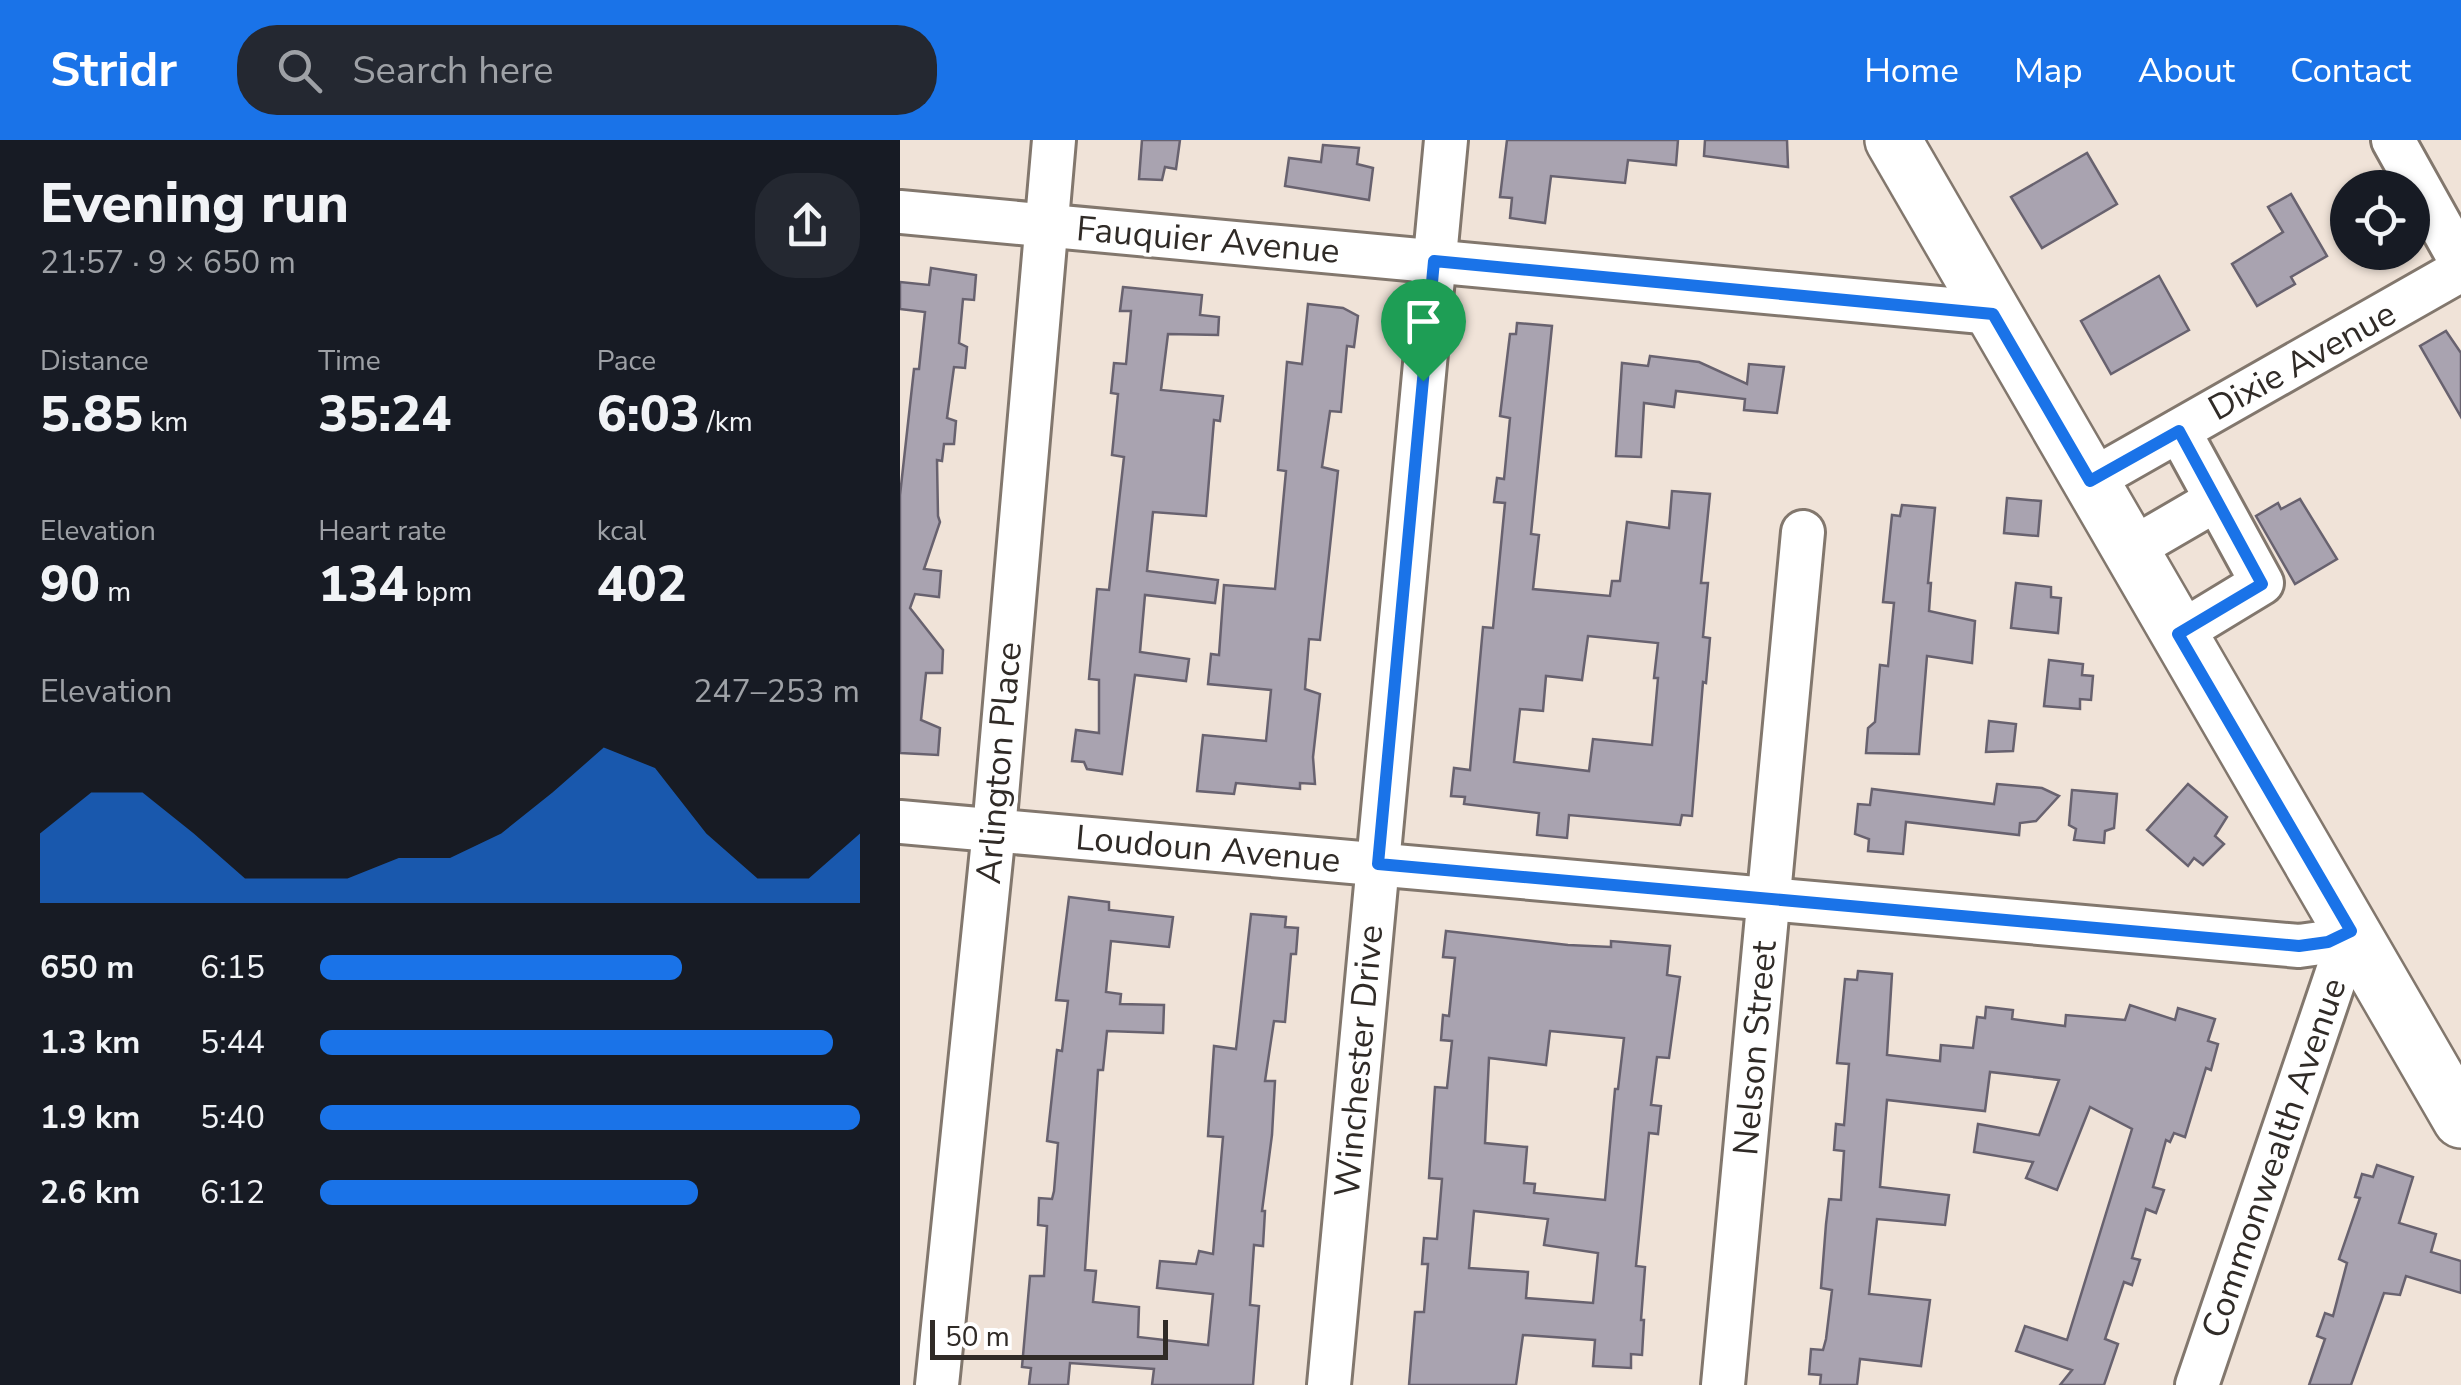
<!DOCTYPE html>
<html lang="en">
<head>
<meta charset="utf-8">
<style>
	:root { --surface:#171b24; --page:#242831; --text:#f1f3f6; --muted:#9ea1a6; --accent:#1a73e8 }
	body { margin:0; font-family:"Nunito Sans",sans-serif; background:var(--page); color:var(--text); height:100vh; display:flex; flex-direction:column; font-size:38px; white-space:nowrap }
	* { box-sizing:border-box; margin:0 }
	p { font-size:32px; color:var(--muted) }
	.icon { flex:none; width:55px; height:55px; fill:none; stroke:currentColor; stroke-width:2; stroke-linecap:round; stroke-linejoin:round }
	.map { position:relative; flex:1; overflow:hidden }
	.side { display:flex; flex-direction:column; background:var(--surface); width:900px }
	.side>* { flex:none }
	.fabs { position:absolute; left:1430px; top:30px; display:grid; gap:20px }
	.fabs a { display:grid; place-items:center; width:100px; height:100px; border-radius:50%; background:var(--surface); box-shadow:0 2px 8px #0004; font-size:50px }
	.scale { position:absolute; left:30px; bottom:25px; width:238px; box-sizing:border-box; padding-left:10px; border:5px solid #302b27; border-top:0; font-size:28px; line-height:35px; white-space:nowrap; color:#302b27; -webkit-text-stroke:8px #fff; paint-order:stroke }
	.pin { position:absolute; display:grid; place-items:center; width:85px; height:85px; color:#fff; margin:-102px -42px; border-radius:50% 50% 50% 0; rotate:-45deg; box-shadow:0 0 10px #0007 }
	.pin .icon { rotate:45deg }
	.round { display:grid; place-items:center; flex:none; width:105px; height:105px; border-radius:40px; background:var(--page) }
	.headline { display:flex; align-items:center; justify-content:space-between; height:170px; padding:0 40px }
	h1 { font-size:55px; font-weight:800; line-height:75px }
	.stats { display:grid; grid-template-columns:repeat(3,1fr); gap:15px; height:170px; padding:10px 40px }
	.stats div { display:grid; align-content:center }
	.stats b { font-size:50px; font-weight:800 }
	.stats small { font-size:28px; font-weight:400 }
	.stats p { font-size:28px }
	.chart { height:280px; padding:20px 40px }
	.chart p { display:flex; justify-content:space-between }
	.chart svg { width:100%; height:180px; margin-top:10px; fill:var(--accent); opacity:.7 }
	ul { padding:0 40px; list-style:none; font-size:32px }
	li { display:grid; grid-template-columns:160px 120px 1fr; align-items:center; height:75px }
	li i { height:25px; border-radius:12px; background:var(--accent) }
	header { display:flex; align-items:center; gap:60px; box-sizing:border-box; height:140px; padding:0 50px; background:var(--accent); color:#fff }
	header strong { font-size:48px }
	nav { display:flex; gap:55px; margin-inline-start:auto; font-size:35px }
	.search { width:700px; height:90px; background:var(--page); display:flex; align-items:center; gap:25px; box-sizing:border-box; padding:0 35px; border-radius:40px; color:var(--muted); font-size:38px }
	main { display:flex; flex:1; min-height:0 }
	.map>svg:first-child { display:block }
	.building { fill:#a9a3b0; stroke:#68626f; stroke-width:2.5; fill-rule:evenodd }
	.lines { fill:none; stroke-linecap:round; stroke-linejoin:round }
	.minor-casing { stroke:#82776d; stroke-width:48 }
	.major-casing { stroke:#82776d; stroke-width:60 }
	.minor { stroke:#fff; stroke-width:42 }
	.major { stroke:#fff; stroke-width:55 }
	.route-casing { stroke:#fff; stroke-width:20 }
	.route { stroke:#1a73e8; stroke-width:12 }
	.labels { text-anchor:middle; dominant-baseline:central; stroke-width:8; stroke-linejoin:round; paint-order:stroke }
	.street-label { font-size:35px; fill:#302b27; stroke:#fff }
</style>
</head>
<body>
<header>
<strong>Stridr</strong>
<div class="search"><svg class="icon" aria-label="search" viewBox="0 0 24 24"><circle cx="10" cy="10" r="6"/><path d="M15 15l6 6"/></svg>Search here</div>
<nav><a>Home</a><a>Map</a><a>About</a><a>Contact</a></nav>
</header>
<main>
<section class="side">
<div class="headline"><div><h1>Evening run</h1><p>21:57 · 9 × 650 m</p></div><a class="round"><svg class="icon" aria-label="share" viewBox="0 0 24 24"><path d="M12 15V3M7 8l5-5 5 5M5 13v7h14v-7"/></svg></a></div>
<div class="stats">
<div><p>Distance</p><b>5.85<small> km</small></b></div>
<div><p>Time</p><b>35:24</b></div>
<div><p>Pace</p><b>6:03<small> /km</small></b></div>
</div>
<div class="stats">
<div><p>Elevation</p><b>90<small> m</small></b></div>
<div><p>Heart rate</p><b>134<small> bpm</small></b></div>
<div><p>kcal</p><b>402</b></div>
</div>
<div class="chart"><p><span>Elevation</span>247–253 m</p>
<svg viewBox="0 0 160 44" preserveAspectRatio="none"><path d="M0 44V27L10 17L20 17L30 27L40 38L50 38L60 38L70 33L80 33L90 27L100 17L110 6L120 11L130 27L140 38L150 38L160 27V44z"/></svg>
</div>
<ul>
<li><b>650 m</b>6:15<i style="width:67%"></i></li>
<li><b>1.3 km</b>5:44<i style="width:95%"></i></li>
<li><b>1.9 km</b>5:40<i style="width:100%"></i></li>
<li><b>2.6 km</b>6:12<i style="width:70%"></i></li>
</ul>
</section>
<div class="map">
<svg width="1561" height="1245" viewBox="0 0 1561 1245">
	<rect width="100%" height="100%" fill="#f0e3d8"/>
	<!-- building -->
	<g class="building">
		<path d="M 242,0 L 280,0 L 276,29 L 265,27 L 262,40 L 239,39 Z"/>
		<path d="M 607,0 L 778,0 L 776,25 L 728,20 L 725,43 L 651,36 L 645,83 L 610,78 L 612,58 L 600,57 Z"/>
		<path d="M 805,0 L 887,0 L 888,27 L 804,16 Z"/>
		<path d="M 423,5 L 459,8 L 457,24 L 473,28 L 469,60 L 385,46 L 389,18 L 421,22 Z"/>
		<path d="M 1187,13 L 1217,64 L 1142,108 L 1111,57 Z"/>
		<path d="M 1391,54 L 1427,116 L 1391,137 L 1395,144 L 1357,166 L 1332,124 L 1383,92 L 1368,67 Z"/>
		<path d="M 31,128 L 76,135 L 74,160 L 63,159 L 59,203 L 67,207 L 65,228 L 54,227 L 47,278 L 56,281 L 54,304 L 44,304 L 42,321 L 37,320 L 38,376 L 40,382 L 24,429 L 41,431 L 39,457 L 15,454 L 10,468 L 43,510 L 42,533 L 26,533 L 21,580 L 40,588 L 38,615 L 0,613 L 0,355 L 14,229 L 19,229 L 25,172 L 0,169 L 0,142 L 29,145 Z"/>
		<path d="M 1259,136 L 1289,190 L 1211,234 L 1181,181 Z"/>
		<path d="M 223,147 L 302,155 L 300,175 L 319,177 L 318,195 L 268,194 L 261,250 L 323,256 L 320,281 L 314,280 L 306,376 L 253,372 L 247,431 L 318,440 L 315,463 L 245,455 L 240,512 L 289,519 L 286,541 L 235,535 L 222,634 L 187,629 L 184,622 L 172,621 L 176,590 L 199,593 L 199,540 L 189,539 L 197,449 L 209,450 L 224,317 L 212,315 L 218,254 L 211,253 L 214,223 L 226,224 L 231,171 L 220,171 Z"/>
		<path d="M 408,164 L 443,168 L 458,176 L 454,207 L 447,206 L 441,272 L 430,271 L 422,327 L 438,331 L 420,500 L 409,499 L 405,549 L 420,554 L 413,617 L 415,644 L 400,643 L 400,649 L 336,643 L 334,654 L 297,651 L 303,595 L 366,601 L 371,550 L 308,544 L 311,514 L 319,515 L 324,445 L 375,449 L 386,331 L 378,330 L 387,222 L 402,224 Z"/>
		<path d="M 617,183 L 652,186 L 631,394 L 639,395 L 633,449 L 710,456 L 712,441 L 720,441 L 727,382 L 769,388 L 772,351 L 810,354 L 801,443 L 808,443 L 803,497 L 810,498 L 806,543 L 803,542 L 792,676 L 782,675 L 780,685 L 669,675 L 667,698 L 637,695 L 639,673 L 564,664 L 565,657 L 551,656 L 554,628 L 570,630 L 583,487 L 593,488 L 605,363 L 594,362 L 597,338 L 604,339 L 610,278 L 600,276 L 610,194 L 616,194 ZM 688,496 L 758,503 L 754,538 L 758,538 L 752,605 L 693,599 L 689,631 L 614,622 L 620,569 L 643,571 L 646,536 L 682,540 Z"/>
		<path d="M 1546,191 L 1561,213 L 1561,277 L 1520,206 Z"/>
		<path d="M 750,216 L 799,222 L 847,244 L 849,224 L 884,227 L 877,273 L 844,270 L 845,259 L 776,251 L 774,267 L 744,263 L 741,317 L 716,316 L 722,223 L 748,226 Z"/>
		<path d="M 1107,358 L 1141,361 L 1138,396 L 1104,393 Z"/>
		<path d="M 1400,359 L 1437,419 L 1395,444 L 1356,376 L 1378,363 L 1381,369 Z"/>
		<path d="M 1002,365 L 1035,368 L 1028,443 L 1031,443 L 1029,471 L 1075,481 L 1072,523 L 1027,516 L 1019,614 L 966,613 L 968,588 L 975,582 L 980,525 L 988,526 L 994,463 L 983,462 L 992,375 L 1000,376 Z"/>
		<path d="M 1116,443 L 1151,447 L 1151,457 L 1161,458 L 1158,493 L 1111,488 Z"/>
		<path d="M 1149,520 L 1183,524 L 1182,535 L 1193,536 L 1191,560 L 1180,559 L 1180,569 L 1144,566 Z"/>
		<path d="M 1089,581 L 1116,584 L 1113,611 L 1086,612 Z"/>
		<path d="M 1097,644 L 1142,648 L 1159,656 L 1136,681 L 1120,683 L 1119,695 L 1006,682 L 1003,714 L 968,711 L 969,699 L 955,694 L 958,664 L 970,665 L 972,649 L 1094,664 Z"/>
		<path d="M 1288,644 L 1327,677 L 1315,696 L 1324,704 L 1303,725 L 1294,718 L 1288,726 L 1247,690 Z"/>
		<path d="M 1172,650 L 1217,654 L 1214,688 L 1205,691 L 1204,703 L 1174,700 L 1176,689 L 1169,685 Z"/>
		<path d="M 169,757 L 209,762 L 209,770 L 273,777 L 269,807 L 211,801 L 206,852 L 221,854 L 220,864 L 264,865 L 263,893 L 207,891 L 203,930 L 198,930 L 185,1130 L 196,1131 L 193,1162 L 239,1167 L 238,1197 L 308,1205 L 313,1154 L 257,1148 L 260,1121 L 296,1124 L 299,1111 L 313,1114 L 323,997 L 308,996 L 314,906 L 336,909 L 351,774 L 386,777 L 385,787 L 398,788 L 396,814 L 391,814 L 385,882 L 374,881 L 365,941 L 375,941 L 372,995 L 362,1071 L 365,1071 L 363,1106 L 354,1105 L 350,1165 L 359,1166 L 353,1245 L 252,1245 L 254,1229 L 170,1223 L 168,1245 L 129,1245 L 131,1228 L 122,1227 L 130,1136 L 144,1136 L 147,1086 L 138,1085 L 139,1058 L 152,1059 L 154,1051 L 158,1003 L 147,1001 L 157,910 L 162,911 L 168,861 L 156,860 Z"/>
		<path d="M 546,791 L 668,805 L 711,807 L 711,801 L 770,806 L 767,835 L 780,837 L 769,918 L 757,917 L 751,965 L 761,966 L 758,994 L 749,993 L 736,1126 L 745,1127 L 741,1180 L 744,1180 L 742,1215 L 731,1214 L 731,1228 L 693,1226 L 695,1200 L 623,1195 L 616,1245 L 509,1245 L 515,1172 L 524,1172 L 528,1124 L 522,1124 L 524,1098 L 537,1099 L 542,1039 L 529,1038 L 535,947 L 547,948 L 552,901 L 541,900 L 543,875 L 549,876 L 555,818 L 543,817 ZM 650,891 L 724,898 L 718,949 L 715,949 L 705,1060 L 634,1053 L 635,1044 L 624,1043 L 627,1007 L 585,1003 L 589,918 L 646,925 ZM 574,1071 L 648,1079 L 644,1105 L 698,1113 L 693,1163 L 626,1158 L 628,1132 L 569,1128 Z"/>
		<path d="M 958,831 L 992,834 L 987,915 L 1040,921 L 1041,905 L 1073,908 L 1077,877 L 1085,878 L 1086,867 L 1113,870 L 1112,879 L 1165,886 L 1166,875 L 1225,880 L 1230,865 L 1275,880 L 1278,868 L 1315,879 L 1308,901 L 1318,904 L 1311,930 L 1306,928 L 1285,997 L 1274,993 L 1270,1002 L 1266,1000 L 1253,1047 L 1264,1050 L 1256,1073 L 1246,1069 L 1232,1118 L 1240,1120 L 1232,1145 L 1224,1142 L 1205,1199 L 1218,1204 L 1204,1245 L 1160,1245 L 1172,1230 L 1116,1211 L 1125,1186 L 1167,1200 L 1232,989 L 1190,967 L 1157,1050 L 1126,1038 L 1133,1022 L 1074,1012 L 1078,984 L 1139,995 L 1159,940 L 1090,932 L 1085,971 L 987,960 L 980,1047 L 1049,1055 L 1045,1085 L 977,1079 L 969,1154 L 1030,1160 L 1021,1226 L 960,1219 L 957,1245 L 920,1245 L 921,1235 L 909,1234 L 911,1209 L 923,1210 L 926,1199 L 932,1150 L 921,1148 L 926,1084 L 929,1059 L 941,1060 L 944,1011 L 934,1010 L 936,984 L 944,985 L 949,924 L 937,923 L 945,839 L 957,840 Z"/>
		<path d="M 1477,1025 L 1513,1037 L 1499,1083 L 1536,1094 L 1531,1112 L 1561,1121 L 1561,1153 L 1506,1136 L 1500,1155 L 1484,1153 L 1451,1245 L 1409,1245 L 1425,1199 L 1417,1196 L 1425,1173 L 1433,1176 L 1447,1123 L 1439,1119 L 1460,1058 L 1455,1057 L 1462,1034 L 1473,1037 Z"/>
	</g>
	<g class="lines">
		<!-- minor casing -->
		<g class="minor-casing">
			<g id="minor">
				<path d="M 1493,0 L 1561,122"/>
				<path d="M 0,72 L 1093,173"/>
				<path d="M 1190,341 L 1561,130"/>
				<path d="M 1230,410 L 1316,360"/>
				<path d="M 1278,494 L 1362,443 L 1279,291"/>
				<path d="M 0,682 L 1399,806 L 1428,802 L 1451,791"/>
				<path d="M 37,1245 L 94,690 L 154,0"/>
				<path d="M 429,1245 L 546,0"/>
				<path d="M 823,1245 L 903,392"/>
				<path d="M 1297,1245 L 1451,791"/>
			</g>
		</g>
		<!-- major casing -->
		<g class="major-casing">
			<path id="major" d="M 993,0 L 1561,980"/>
		</g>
		<!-- minor -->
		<use href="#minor" class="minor"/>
		<!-- major -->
		<use href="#major" class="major"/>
	</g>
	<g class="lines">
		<!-- route casing -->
		<g class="route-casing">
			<path id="route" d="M 534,121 L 1093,174 L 1190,341 L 1279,291 L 1362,444 L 1278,494 L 1451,791 L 1428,802 L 1399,806 L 478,724 Z"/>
		</g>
		<!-- route -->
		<use href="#route" class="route"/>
	</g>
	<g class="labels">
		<!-- street labels -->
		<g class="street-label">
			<text transform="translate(308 100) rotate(5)">Fauquier Avenue</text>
			<text transform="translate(1402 221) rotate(-29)">Dixie Avenue</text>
			<text transform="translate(99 623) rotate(-85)">Arlington Place</text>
			<text transform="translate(308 709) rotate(5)">Loudoun Avenue</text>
			<text transform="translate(855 908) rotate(-85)">Nelson Street</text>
			<text transform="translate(459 921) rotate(-85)">Winchester Drive</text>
			<text transform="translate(1374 1018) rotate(-71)">Commonwealth Avenue</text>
		</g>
	</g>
</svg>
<div class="fabs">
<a><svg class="icon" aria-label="locate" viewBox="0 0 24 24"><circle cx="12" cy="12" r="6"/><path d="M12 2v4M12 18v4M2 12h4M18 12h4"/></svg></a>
</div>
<div class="scale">50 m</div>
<div class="pin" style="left:523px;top:241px;background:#1e9e55"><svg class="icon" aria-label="arrive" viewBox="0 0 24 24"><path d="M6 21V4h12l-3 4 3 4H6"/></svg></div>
</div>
</main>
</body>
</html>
